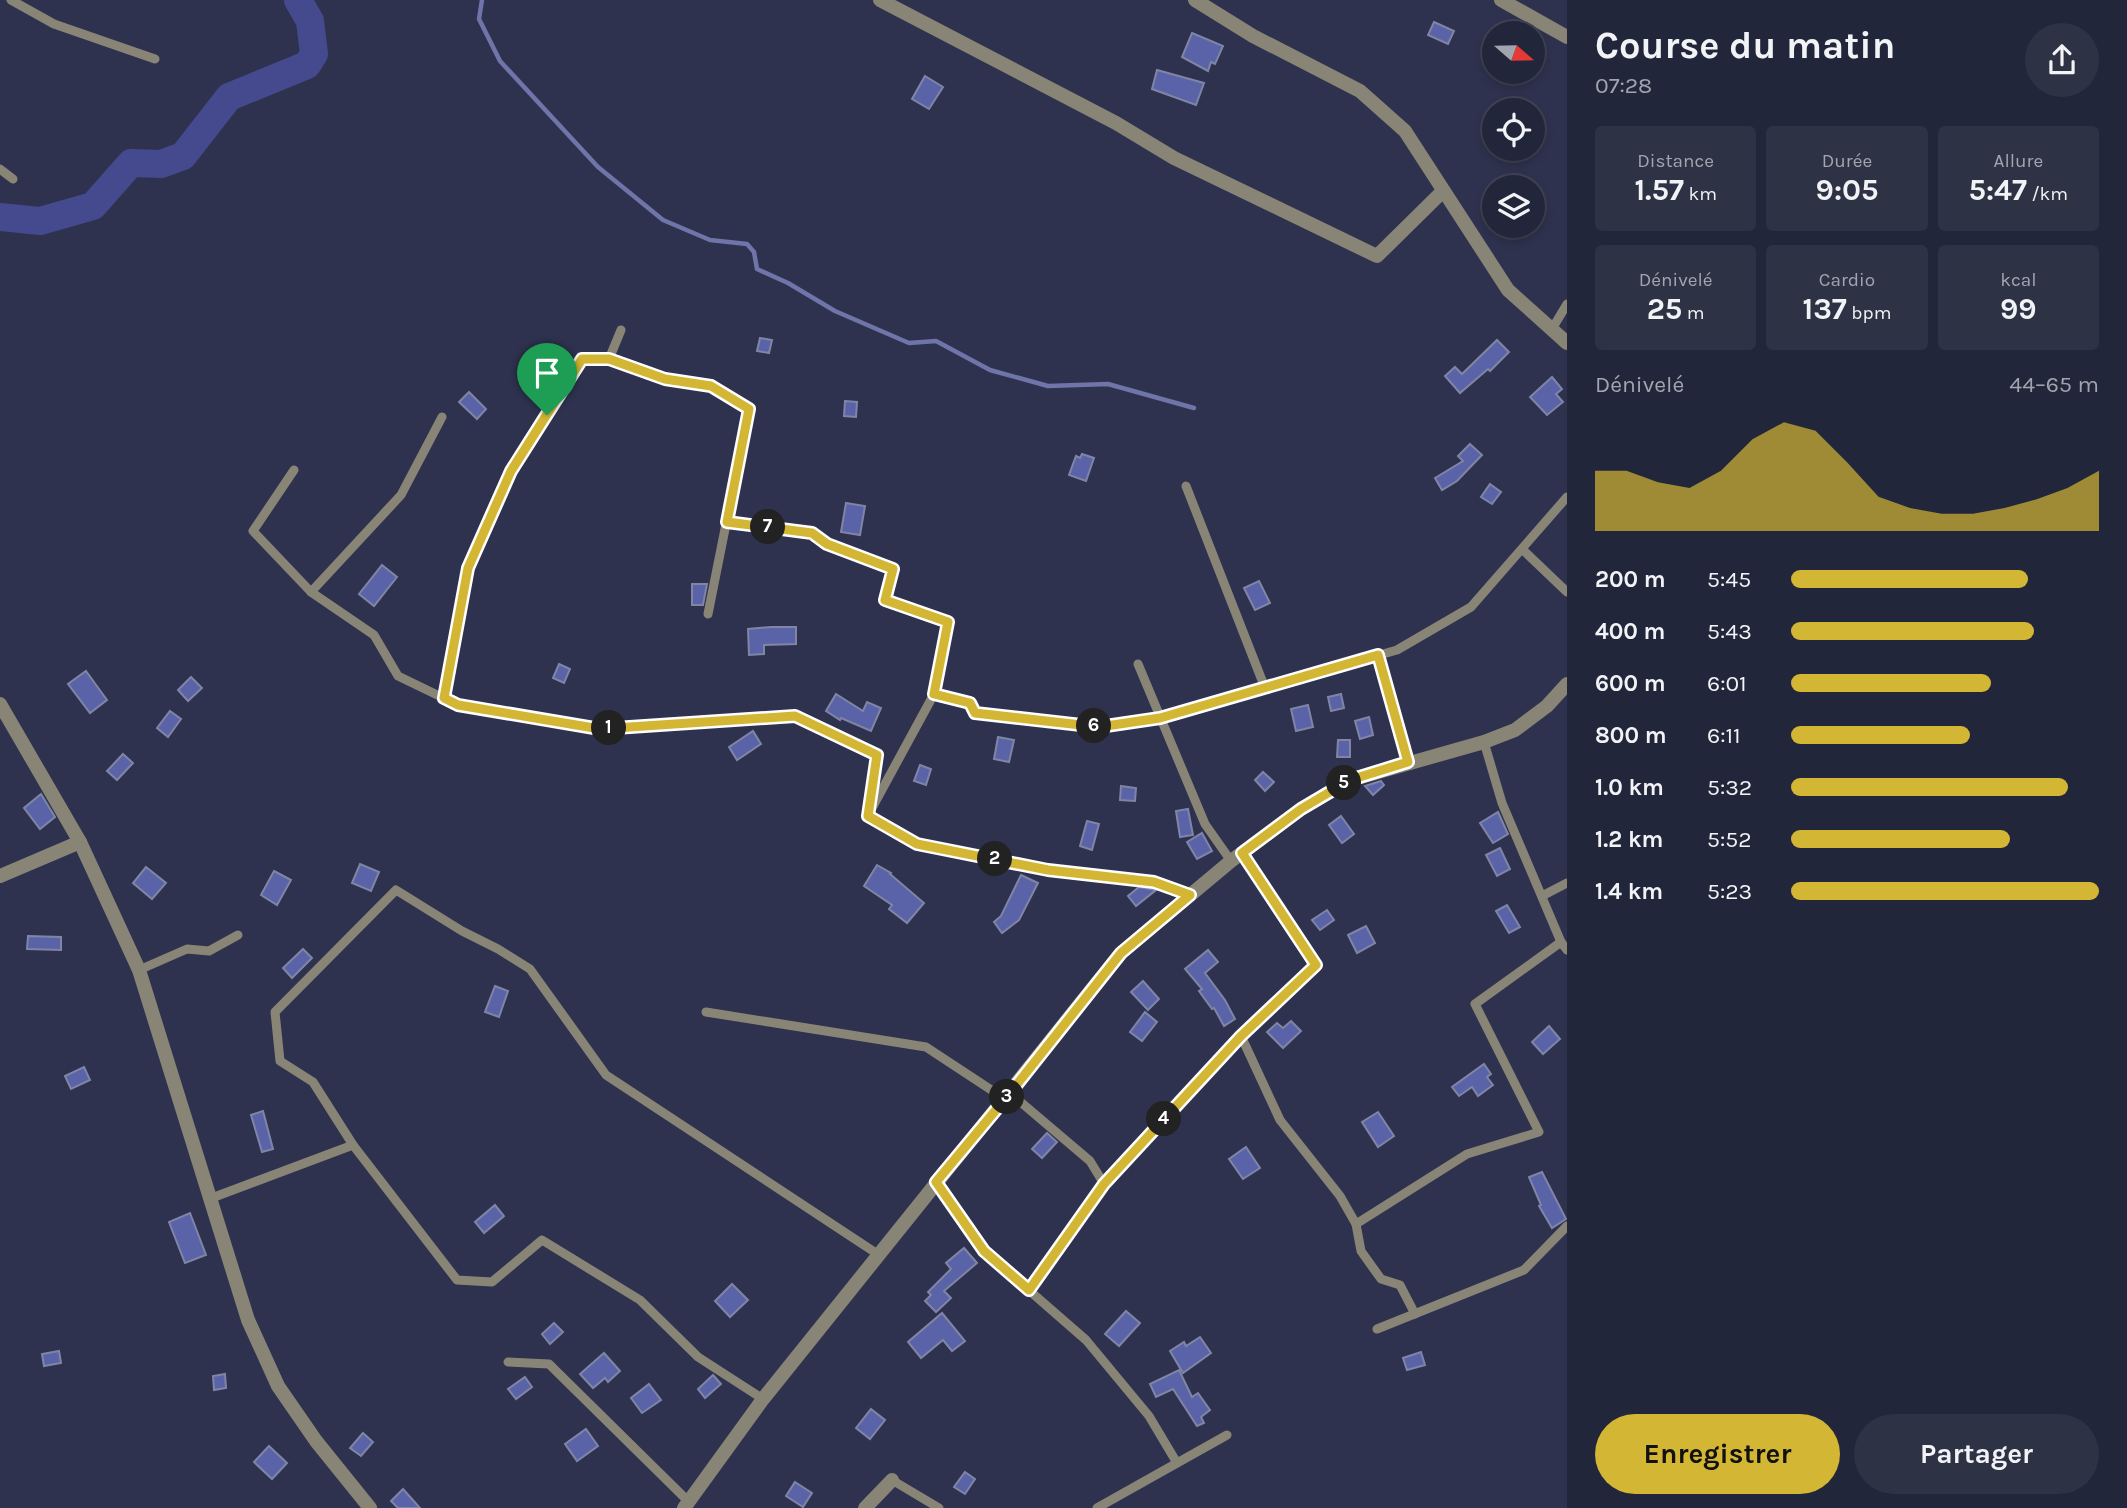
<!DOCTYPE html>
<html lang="fr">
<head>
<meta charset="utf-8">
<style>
	:root { --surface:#22263a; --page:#2e3245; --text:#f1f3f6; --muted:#a2a5af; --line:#3f4354; --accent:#d4b635 }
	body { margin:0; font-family:Karla,sans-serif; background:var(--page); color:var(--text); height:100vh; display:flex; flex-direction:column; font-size:26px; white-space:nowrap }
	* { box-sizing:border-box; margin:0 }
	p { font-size:23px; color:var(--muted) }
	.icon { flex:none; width:38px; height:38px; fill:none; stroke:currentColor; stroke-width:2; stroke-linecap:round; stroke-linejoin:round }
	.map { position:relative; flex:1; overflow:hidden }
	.details { display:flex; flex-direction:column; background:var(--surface); width:560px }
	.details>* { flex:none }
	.needle { width:46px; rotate:110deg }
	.buttons { position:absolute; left:1482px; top:21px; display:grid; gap:14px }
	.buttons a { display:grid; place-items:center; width:63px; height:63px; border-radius:50%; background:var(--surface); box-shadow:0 4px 10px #0003,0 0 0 2px var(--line); font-size:35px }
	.pin { position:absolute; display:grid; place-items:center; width:60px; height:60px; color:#fff; margin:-72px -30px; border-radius:50% 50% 50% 0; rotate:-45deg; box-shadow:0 0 7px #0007 }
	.pin .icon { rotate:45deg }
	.km { position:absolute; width:35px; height:35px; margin:-18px; border-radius:50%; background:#222; color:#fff; font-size:19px; line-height:35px; text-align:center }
	.round { display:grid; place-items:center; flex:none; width:74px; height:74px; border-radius:37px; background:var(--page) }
	.summary { display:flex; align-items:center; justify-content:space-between; height:119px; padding:0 28px }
	h1 { font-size:38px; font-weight:700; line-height:52px }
	.metrics { display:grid; grid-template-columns:repeat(3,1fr); gap:10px; height:119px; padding:7px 28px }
	.metrics div { display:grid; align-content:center; border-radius:7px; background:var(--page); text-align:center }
	.metrics b { font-size:30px; font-weight:700 }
	.metrics small { font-size:19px; font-weight:400 }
	.metrics p { font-size:19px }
	.chart { height:196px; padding:14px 28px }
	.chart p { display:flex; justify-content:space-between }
	.chart svg { width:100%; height:126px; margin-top:7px; fill:var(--accent); opacity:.7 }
	.button { display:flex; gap:14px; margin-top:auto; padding:14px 28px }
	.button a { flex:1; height:80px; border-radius:42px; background:var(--accent); color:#111; font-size:28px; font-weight:700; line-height:80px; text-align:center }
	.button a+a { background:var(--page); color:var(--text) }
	ul { padding:0 28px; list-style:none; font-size:23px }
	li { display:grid; grid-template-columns:112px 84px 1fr; align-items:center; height:52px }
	li i { height:18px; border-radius:9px; background:var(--accent) }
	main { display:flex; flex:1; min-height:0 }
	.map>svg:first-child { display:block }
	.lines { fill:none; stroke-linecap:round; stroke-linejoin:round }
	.stream { stroke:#6f74a9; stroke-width:4.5 }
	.river { stroke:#444a8d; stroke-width:28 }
	.building { fill:#5b63a8; stroke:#7f85a5; stroke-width:2 }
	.service { stroke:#898576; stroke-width:9 }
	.minor { stroke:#898576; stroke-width:14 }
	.route-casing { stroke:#fff; stroke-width:14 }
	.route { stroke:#d4b635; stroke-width:9 }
</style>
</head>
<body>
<main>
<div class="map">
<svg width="1567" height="1508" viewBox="0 0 1567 1508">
	<rect width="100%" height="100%" fill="#2e324e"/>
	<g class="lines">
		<!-- stream -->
		<path class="stream" d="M 482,0 L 479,19 L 500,61 L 598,167 L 663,220 L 710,240 L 747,244 L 754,252 L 757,269 L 788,283 L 835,311 L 909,343 L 936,341 L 990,370 L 1048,386 L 1108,384 L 1194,408"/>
		<!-- river -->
		<path class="river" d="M 0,217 L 40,221 L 93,206 L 131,163 L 161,164 L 183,156 L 229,97 L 307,65 L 314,54 L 310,21 L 298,0"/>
	</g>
	<!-- building -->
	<g class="building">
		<path d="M 1434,22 L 1454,31 L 1448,44 L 1428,35 Z"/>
		<path d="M 1192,33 L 1223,46 L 1215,64 L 1211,62 L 1208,71 L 1182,57 Z"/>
		<path d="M 1157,70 L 1204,83 L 1196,105 L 1152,89 Z"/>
		<path d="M 925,76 L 943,87 L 929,109 L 912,99 Z"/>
		<path d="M 760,338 L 772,340 L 769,353 L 757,351 Z"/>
		<path d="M 1497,340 L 1509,352 L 1490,371 L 1488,369 L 1460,393 L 1445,376 L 1455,367 L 1462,374 Z"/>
		<path d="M 1552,377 L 1562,389 L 1556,394 L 1563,402 L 1547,415 L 1530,397 Z"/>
		<path d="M 469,392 L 486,409 L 477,419 L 459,402 Z"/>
		<path d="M 845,401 L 857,402 L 856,417 L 844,416 Z"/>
		<path d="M 1470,444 L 1482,455 L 1457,481 L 1442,490 L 1435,478 L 1463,461 L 1458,456 Z"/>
		<path d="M 1082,454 L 1094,458 L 1086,481 L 1069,475 L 1076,456 L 1080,458 Z"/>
		<path d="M 1490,484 L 1501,492 L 1492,504 L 1481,497 Z"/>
		<path d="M 846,503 L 865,506 L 860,535 L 841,532 Z"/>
		<path d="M 382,565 L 397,577 L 374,606 L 359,594 Z"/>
		<path d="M 1259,581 L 1270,603 L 1255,610 L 1244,588 Z"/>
		<path d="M 692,584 L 707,584 L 703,605 L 692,605 Z"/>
		<path d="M 771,627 L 796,627 L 796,644 L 764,645 L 764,654 L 749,655 L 748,629 Z"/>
		<path d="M 559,664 L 570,669 L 564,683 L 553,678 Z"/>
		<path d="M 86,671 L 107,700 L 90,713 L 68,684 Z"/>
		<path d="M 191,677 L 202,688 L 188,701 L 178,690 Z"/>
		<path d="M 836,694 L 863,711 L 867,702 L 881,708 L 871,731 L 841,718 L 840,720 L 826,711 Z"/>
		<path d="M 1341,694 L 1344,708 L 1331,711 L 1328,697 Z"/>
		<path d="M 1308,705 L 1313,727 L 1296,731 L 1291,709 Z"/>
		<path d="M 170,711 L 181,719 L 168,737 L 157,728 Z"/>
		<path d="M 1369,717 L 1373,735 L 1360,739 L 1355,721 Z"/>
		<path d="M 753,731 L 761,744 L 737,760 L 729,747 Z"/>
		<path d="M 998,737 L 1014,740 L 1009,762 L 994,759 Z"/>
		<path d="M 1338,740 L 1350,740 L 1350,757 L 1337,757 Z"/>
		<path d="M 123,754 L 133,763 L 117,780 L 107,771 Z"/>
		<path d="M 920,765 L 931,769 L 926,785 L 914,781 Z"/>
		<path d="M 1263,772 L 1274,782 L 1265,791 L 1255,780 Z"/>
		<path d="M 1381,781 L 1384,785 L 1373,795 L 1365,786 Z"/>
		<path d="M 1121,786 L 1136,788 L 1135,801 L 1120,800 Z"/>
		<path d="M 41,794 L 55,817 L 40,829 L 24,808 Z"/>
		<path d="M 1188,809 L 1193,835 L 1180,837 L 1176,811 Z"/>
		<path d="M 1498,812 L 1508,834 L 1493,843 L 1480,823 Z"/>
		<path d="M 1341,816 L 1354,834 L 1342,843 L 1329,825 Z"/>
		<path d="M 1087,821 L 1099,824 L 1092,850 L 1080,846 Z"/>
		<path d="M 1202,833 L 1212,851 L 1197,859 L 1187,842 Z"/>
		<path d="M 1500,848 L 1510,869 L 1497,876 L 1486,855 Z"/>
		<path d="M 360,864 L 379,872 L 371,891 L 352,883 Z"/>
		<path d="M 877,865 L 891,873 L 890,874 L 924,903 L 907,923 L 889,909 L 892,905 L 864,886 Z"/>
		<path d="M 146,867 L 166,883 L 152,899 L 133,883 Z"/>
		<path d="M 274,871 L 291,880 L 277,905 L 261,895 Z"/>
		<path d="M 1021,875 L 1038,883 L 1019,920 L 1002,933 L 994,922 L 1001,916 Z"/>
		<path d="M 1139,887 L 1156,890 L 1136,906 L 1128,896 Z"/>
		<path d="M 1507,905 L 1520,927 L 1509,933 L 1496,911 Z"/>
		<path d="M 1327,910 L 1334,920 L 1320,930 L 1312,920 Z"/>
		<path d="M 1366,926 L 1375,943 L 1357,953 L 1348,935 Z"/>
		<path d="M 28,936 L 61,937 L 61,950 L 27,949 Z"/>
		<path d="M 303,949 L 312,958 L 292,978 L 283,968 Z"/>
		<path d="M 1208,950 L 1218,962 L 1205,973 L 1225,1000 L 1235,1019 L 1224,1026 L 1214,1008 L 1212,1009 L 1199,991 L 1202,989 L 1185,969 Z"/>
		<path d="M 1143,981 L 1159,999 L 1148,1010 L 1131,992 Z"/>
		<path d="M 495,986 L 508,991 L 499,1017 L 485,1012 Z"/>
		<path d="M 1145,1012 L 1157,1022 L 1142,1041 L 1130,1032 Z"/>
		<path d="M 1291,1021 L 1301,1031 L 1283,1048 L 1267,1032 L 1277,1023 L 1283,1028 Z"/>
		<path d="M 1549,1026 L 1560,1039 L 1543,1054 L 1532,1042 Z"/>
		<path d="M 1484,1064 L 1491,1074 L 1487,1077 L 1493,1085 L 1478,1096 L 1472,1087 L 1459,1096 L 1452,1087 Z"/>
		<path d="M 84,1067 L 90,1080 L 71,1089 L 65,1076 Z"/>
		<path d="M 263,1111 L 273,1149 L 262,1152 L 251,1115 Z"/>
		<path d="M 1378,1112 L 1394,1136 L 1378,1147 L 1362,1122 Z"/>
		<path d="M 1047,1133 L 1057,1142 L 1042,1158 L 1032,1149 Z"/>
		<path d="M 1246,1147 L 1260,1168 L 1243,1179 L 1229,1159 Z"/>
		<path d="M 1542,1172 L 1566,1219 L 1552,1228 L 1539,1206 L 1541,1205 L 1529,1177 Z"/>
		<path d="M 495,1205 L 504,1216 L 484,1233 L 475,1222 Z"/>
		<path d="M 190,1213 L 206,1255 L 185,1263 L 169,1222 Z"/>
		<path d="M 964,1248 L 977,1263 L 944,1291 L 951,1298 L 936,1312 L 925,1301 L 931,1295 L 928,1292 L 951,1269 L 946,1263 Z"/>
		<path d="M 732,1284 L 748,1300 L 730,1317 L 715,1301 Z"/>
		<path d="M 1126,1311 L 1140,1323 L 1119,1346 L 1105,1334 Z"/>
		<path d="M 942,1313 L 965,1341 L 952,1351 L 943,1340 L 921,1358 L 908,1342 Z"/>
		<path d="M 554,1323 L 563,1332 L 550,1344 L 542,1334 Z"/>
		<path d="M 1200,1337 L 1211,1353 L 1183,1373 L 1170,1351 L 1184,1342 L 1186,1346 Z"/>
		<path d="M 59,1351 L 61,1363 L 44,1366 L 42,1354 Z"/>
		<path d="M 1421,1352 L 1425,1365 L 1407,1370 L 1403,1358 Z"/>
		<path d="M 604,1353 L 620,1371 L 608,1382 L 605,1378 L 593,1388 L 580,1374 Z"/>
		<path d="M 1179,1370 L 1192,1397 L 1198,1393 L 1210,1410 L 1201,1417 L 1204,1423 L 1197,1426 L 1173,1389 L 1156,1397 L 1150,1384 Z"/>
		<path d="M 225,1374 L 226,1388 L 214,1390 L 213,1376 Z"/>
		<path d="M 713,1375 L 721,1384 L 705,1398 L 698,1389 Z"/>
		<path d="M 525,1377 L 532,1387 L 516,1399 L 508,1389 Z"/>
		<path d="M 649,1384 L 661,1400 L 642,1413 L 631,1398 Z"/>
		<path d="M 871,1409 L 885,1420 L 870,1439 L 856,1428 Z"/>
		<path d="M 586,1429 L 598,1446 L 577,1461 L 565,1444 Z"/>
		<path d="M 363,1433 L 373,1442 L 361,1456 L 350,1448 Z"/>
		<path d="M 269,1446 L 287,1463 L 272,1479 L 254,1462 Z"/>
		<path d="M 965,1472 L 975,1479 L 965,1494 L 954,1487 Z"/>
		<path d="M 795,1482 L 812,1493 L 803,1507 L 786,1496 Z"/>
		<path d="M 403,1489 L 420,1508 L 398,1508 L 391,1501 Z"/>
	</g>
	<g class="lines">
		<!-- service -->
		<g class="service">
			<path d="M 11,0 L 54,24 L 155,59"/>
			<path d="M 0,169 L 13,179"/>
			<path d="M 1552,329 L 1567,304"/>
			<path d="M 609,359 L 665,379 L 711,386 L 749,409 L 708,614"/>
			<path d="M 442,417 L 401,495 L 311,592 L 374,635 L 398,676 L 458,705 L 600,729 L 795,716 L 877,755 L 868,816 L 917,844 L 1048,870 L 1154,882 L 1190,895"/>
			<path d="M 294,470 L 253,531 L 311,592"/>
			<path d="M 1186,486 L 1265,688"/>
			<path d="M 727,522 L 812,533 L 827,544 L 893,569 L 885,600 L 948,622 L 934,694 L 872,808"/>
			<path d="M 1522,549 L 1567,592"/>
			<path d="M 1379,655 L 1408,762"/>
			<path d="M 1138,664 L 1205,824 L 1231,861"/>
			<path d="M 934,694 L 970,703 L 975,713 L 1099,727 L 1160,718 L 1397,650 L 1471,607 L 1567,497"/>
			<path d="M 444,698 L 468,568 L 511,471 L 582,359 L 609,359 L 621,330"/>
			<path d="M 1484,742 L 1502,803 L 1561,942 L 1567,950"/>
			<path d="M 1242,853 L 1316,965 L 1241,1036 L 1280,1120 L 1340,1196 L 1356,1224 L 1467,1154 L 1539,1132 L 1475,1004 L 1561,942"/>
			<path d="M 1542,896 L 1567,883"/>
			<path d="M 139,970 L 187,949 L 209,951 L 238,935"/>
			<path d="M 706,1012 L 926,1047 L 1005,1099"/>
			<path d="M 1010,1093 L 1090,1161 L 1104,1184"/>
			<path d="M 353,1145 L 313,1082 L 280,1061 L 275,1012 L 396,890 L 462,931 L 498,949 L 530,969 L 606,1075 L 879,1255"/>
			<path d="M 936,1182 L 984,1251 L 1086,1340 L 1149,1416 L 1177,1463"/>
			<path d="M 209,1199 L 353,1145 L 457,1280 L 492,1282 L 542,1240 L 640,1300 L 698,1357 L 763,1399"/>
			<path d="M 1356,1224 L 1361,1251 L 1381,1279 L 1400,1285 L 1415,1314"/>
			<path d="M 1029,1290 L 1104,1184 L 1241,1036"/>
			<path d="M 1377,1329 L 1524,1270 L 1567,1226"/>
			<path d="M 508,1362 L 549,1364 L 689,1502"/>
			<path d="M 892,1480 L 939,1508"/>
			<path d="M 1097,1508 L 1227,1435"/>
		</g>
		<!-- minor -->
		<g class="minor">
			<path d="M 880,0 L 1116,123 L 1174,158 L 1377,256 L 1443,191"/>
			<path d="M 1195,0 L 1253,36 L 1360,91 L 1405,131 L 1508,290 L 1567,343"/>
			<path d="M 1501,0 L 1567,37"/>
			<path d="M 0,704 L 80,842 L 139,970 L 248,1320 L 278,1386 L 316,1441 L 370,1508"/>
			<path d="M 0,876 L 80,842"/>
			<path d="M 684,1508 L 763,1399 L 1121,953 L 1231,861 L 1301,809 L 1350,780 L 1484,742 L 1515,730 L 1547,706 L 1567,684"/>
			<path d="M 865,1508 L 892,1480"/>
		</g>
	</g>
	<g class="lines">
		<!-- route casing -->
		<g class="route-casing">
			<path id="route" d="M 582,359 L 609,359 L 665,379 L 711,386 L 749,409 L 727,522 L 812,533 L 827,544 L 893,569 L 885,600 L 948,622 L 934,694 L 970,703 L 975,713 L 1099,727 L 1160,718 L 1378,655 L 1408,762 L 1350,780 L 1301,809 L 1242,853 L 1316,965 L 1241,1036 L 1104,1184 L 1029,1290 L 984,1251 L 936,1182 L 1010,1093 L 1121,953 L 1190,895 L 1154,882 L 1048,870 L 917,844 L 868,816 L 877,755 L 795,716 L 600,729 L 458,705 L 444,698 L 468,568 L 511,471 Z"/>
		</g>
		<!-- route -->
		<use href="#route" class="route"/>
	</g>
</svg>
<div class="buttons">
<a><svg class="needle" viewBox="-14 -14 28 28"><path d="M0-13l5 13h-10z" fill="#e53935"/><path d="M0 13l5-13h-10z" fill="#a2a5af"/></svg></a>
<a><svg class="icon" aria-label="locate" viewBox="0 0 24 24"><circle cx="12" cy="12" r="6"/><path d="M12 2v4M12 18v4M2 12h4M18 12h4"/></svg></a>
<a><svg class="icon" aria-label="layers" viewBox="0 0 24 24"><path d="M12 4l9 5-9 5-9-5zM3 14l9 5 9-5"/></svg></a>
</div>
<div class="pin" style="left:547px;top:415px;background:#1e9e55"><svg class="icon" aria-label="arrive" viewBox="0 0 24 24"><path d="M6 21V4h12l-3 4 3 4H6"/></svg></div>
<b class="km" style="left:609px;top:728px">1</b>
<b class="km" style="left:995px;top:859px">2</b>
<b class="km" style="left:1007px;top:1097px">3</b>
<b class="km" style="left:1164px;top:1119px">4</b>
<b class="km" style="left:1344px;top:783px">5</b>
<b class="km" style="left:1094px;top:726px">6</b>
<b class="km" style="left:768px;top:527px">7</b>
</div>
<section class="details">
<div class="summary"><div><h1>Course du matin</h1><p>07:28</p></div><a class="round"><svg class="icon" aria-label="share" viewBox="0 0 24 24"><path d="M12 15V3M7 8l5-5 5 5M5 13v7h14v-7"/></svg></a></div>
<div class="metrics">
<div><p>Distance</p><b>1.57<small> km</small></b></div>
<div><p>Durée</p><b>9:05</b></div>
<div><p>Allure</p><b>5:47<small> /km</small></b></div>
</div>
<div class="metrics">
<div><p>Dénivelé</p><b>25<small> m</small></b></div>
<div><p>Cardio</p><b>137<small> bpm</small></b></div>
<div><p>kcal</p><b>99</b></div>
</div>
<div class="chart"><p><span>Dénivelé</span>44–65 m</p>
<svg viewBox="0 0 160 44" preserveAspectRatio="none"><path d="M0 44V23L10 23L20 27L30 29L40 23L50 12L60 6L70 9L80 20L90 32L100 36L110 38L120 38L130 36L140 33L150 29L160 23V44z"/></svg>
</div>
<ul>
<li><b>200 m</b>5:45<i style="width:77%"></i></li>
<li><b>400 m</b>5:43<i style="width:79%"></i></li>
<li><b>600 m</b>6:01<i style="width:65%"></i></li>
<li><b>800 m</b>6:11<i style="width:58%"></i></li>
<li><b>1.0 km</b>5:32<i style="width:90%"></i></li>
<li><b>1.2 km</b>5:52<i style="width:71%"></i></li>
<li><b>1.4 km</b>5:23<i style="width:100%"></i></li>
</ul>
<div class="button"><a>Enregistrer</a><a>Partager</a></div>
</section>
</main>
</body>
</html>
